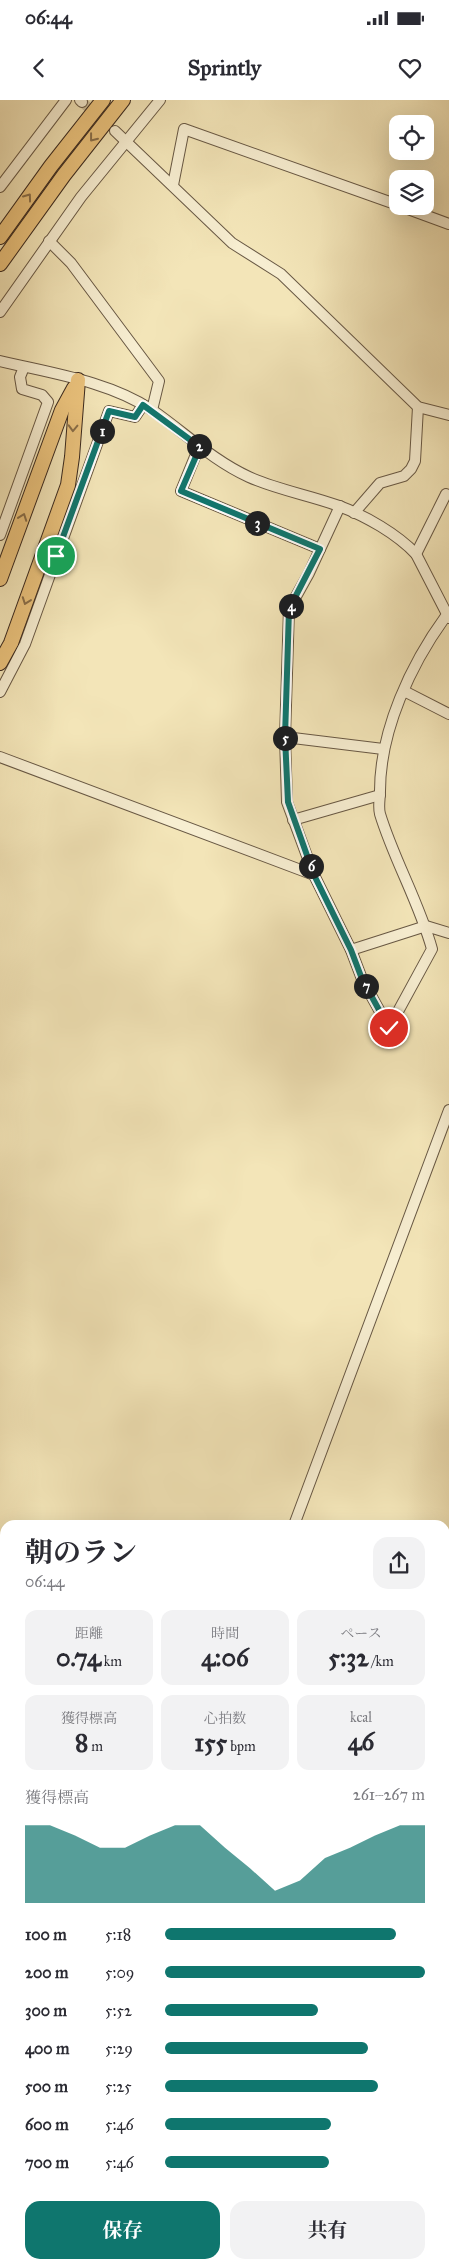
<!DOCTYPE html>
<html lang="ja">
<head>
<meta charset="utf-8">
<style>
	:root { --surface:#fff; --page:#f2f2f3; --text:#2b2b33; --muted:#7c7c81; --accent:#0f766e }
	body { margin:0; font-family:"IM FELL Great Primer","Noto Serif JP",serif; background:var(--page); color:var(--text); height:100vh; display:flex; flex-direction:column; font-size:19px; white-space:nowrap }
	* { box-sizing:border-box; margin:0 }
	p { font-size:16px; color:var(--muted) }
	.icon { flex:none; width:28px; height:28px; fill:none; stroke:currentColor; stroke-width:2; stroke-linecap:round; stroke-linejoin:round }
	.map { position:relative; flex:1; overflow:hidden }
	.sheet { position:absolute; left:0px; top:1420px; width:450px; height:749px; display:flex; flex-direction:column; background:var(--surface); border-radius:15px 15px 0 0; box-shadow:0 5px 20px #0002 }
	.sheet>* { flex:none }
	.fabs { position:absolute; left:389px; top:15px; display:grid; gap:10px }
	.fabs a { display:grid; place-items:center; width:45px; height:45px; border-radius:10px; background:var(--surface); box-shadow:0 5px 20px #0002; font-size:25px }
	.pin { position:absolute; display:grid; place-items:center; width:42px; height:42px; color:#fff; margin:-21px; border:2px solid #fff; border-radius:50%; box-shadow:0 1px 5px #0007 }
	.km { position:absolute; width:25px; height:25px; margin:-12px; border-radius:50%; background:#222; color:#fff; font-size:14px; line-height:25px; text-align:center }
	.round { display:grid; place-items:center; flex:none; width:52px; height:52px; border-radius:15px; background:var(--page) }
	.headline { display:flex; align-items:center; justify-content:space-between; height:85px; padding:0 25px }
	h1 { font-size:28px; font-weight:700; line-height:38px }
	.figures { display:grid; grid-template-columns:repeat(3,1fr); gap:8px; height:85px; padding:5px 25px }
	.figures div { display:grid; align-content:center; border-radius:12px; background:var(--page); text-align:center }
	.figures b { font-size:25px; font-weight:700 }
	.figures small { font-size:14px; font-weight:400 }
	.figures p { font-size:14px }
	.chart { height:140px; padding:10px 25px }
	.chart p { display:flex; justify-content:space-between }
	.chart svg { width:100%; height:90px; margin-top:5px; fill:var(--accent); opacity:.7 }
	.action { display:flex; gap:10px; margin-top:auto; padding:10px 25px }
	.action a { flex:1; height:58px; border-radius:15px; background:var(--accent); color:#fff; font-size:20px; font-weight:700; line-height:58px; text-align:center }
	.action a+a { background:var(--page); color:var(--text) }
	ul { padding:0 25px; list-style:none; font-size:16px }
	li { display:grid; grid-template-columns:80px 60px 1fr; align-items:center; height:38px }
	li i { height:12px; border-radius:6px; background:var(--accent) }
	.status { display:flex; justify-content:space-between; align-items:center; height:35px; padding:0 25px; background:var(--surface); direction:ltr }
	.status svg { height:14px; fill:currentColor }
	header { display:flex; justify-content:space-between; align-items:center; height:65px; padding:0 25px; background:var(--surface); font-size:22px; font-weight:700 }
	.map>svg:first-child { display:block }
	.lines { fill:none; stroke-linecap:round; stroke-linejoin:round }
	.minor-tunnel { stroke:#cebf99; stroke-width:10; stroke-dasharray:10 5; stroke-linecap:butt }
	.minor-casing { stroke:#685844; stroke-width:12 }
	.highway-casing { stroke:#3a291e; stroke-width:16 }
	.minor { stroke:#f7eed1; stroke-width:10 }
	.highway { stroke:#eac27c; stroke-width:14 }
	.oneway { stroke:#896e48 }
	.route-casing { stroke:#fff; stroke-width:10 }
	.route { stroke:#0f766e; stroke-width:6 }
</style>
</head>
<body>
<div class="status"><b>06:44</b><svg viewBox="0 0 49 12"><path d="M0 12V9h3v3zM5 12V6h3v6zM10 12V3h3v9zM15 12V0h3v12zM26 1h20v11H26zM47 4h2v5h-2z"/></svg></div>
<header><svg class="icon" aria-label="back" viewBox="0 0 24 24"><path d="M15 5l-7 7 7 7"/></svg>Sprintly<svg class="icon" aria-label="heart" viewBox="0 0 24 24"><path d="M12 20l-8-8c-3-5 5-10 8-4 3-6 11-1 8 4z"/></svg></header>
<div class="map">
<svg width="449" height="2168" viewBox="0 0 449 2168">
	<rect width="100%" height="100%" fill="#f3e5b8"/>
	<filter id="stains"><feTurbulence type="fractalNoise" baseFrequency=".004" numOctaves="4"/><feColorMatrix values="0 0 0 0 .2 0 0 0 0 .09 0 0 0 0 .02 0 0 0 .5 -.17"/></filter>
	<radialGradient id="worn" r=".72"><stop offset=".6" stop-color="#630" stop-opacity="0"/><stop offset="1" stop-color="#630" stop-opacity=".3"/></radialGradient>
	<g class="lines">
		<!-- minor-tunnel -->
		<path class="minor-tunnel" d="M 82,2 L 109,26"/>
		<!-- minor casing -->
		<g class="minor-casing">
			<g id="minor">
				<path d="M 80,0 L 82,2"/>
				<path d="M 115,31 L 232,143 L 281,174 L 418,307 L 449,315"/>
				<path d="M 173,85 L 184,29 L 398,105"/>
				<path d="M 0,87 L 66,0"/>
				<path d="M 400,106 L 449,124"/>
				<path d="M 49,141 L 71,163 L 159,281 L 152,310"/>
				<path d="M 0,212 L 81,97 L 160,0"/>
				<path d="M 0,261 C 50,273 108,281 152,310 C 184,332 212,360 249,377 C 278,390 309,395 339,406 C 366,416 397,434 416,454 L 449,518"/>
				<path d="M 199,347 L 181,391 L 320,449"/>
				<path d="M 340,406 L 309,473 L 289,509 L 285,637 L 287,702 L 314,775 L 351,850 L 362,879 L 389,928 L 432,849 C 419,802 394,760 380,714 C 378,707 380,698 380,691 C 380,630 411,564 446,516"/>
				<path d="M 354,413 L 380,383 L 404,376 L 411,369 L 415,361 L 418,307"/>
				<path d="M 0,435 L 48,302 L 42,295 L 22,289 L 20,277 L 24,267"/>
				<path d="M 416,454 L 446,394"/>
				<path d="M 404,591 L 449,614"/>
				<path d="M 0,592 L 25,544 L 109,311 L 135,317 L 143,305"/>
				<path d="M 285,637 L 383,649"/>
				<path d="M 0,657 L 314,775"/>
				<path d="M 293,720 L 380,695"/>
				<path d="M 351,850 L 426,826 L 449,833"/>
				<path d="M 294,1425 L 449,1010"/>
				<path d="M 14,2168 L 16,2164"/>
			</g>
		</g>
		<!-- highway casing -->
		<g class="highway-casing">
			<g id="highway">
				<path d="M 0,137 L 51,66 L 103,0"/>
				<path d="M 0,164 L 64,75 L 123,0"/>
				<path d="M 0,479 L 62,310 L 74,288"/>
				<path d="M 0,563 L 11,543 L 68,385 L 72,357 L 78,280"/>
			</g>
		</g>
		<!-- minor -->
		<use href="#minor" class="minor"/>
		<!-- highway -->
		<use href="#highway" class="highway"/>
	</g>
	<!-- one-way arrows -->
	<defs><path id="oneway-chevron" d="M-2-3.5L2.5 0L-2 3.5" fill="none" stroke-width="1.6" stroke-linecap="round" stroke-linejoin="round" transform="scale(1.25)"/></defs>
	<g class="oneway">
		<use href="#oneway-chevron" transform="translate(93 38) rotate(128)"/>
		<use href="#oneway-chevron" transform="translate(28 97) rotate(-54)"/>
		<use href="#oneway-chevron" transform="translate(73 328) rotate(92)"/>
		<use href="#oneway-chevron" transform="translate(23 417) rotate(-70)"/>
		<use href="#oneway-chevron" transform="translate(26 501) rotate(110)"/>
	</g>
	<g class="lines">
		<!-- route casing -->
		<g class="route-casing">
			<path id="route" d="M 56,456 L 109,311 L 135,317 L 143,305 L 200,347 L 181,391 L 320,449 L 289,509 L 285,637 L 288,702 L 314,775 L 351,850 L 362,879 L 389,928"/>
		</g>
		<!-- route -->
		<use href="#route" class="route"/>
	</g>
	<rect width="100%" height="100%" filter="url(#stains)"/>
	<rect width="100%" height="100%" fill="url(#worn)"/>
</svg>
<div class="fabs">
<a><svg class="icon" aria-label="locate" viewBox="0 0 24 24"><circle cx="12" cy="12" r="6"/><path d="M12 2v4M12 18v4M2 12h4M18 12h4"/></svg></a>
<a><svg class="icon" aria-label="layers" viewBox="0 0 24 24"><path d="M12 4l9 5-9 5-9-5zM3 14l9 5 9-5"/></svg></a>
</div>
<div class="pin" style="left:56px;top:456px;background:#1e9e55"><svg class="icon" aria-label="arrive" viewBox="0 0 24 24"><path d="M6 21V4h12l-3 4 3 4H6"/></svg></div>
<div class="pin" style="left:389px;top:928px;background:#d93025"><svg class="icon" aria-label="check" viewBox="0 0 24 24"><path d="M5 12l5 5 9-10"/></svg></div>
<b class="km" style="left:102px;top:331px">1</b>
<b class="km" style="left:199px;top:346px">2</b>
<b class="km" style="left:257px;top:423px">3</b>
<b class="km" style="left:291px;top:506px">4</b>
<b class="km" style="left:285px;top:638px">5</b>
<b class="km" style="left:311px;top:766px">6</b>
<b class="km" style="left:366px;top:886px">7</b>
<section class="sheet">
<div class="headline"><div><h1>朝のラン</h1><p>06:44</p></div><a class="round"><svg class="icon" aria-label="share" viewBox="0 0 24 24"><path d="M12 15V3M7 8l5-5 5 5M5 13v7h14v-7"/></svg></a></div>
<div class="figures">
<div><p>距離</p><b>0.74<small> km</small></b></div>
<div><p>時間</p><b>4:06</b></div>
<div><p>ペース</p><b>5:32<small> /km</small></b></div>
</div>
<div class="figures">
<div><p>獲得標高</p><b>8<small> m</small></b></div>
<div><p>心拍数</p><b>155<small> bpm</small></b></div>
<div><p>kcal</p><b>46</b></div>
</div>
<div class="chart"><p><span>獲得標高</span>261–267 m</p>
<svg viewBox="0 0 160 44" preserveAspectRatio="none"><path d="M0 44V6L10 6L20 11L30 17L40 17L50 11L60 6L70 6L80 17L90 27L100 38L110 33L120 22L130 17L140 11L150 6L160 6V44z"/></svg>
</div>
<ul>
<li><b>100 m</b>5:18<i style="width:89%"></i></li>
<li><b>200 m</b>5:09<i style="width:100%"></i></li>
<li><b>300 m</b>5:52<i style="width:59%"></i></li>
<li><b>400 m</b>5:29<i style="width:78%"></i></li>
<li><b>500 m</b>5:25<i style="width:82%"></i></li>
<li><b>600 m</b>5:46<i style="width:64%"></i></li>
<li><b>700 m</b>5:46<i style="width:63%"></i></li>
</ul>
<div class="action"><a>保存</a><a>共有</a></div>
</section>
</div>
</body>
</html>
